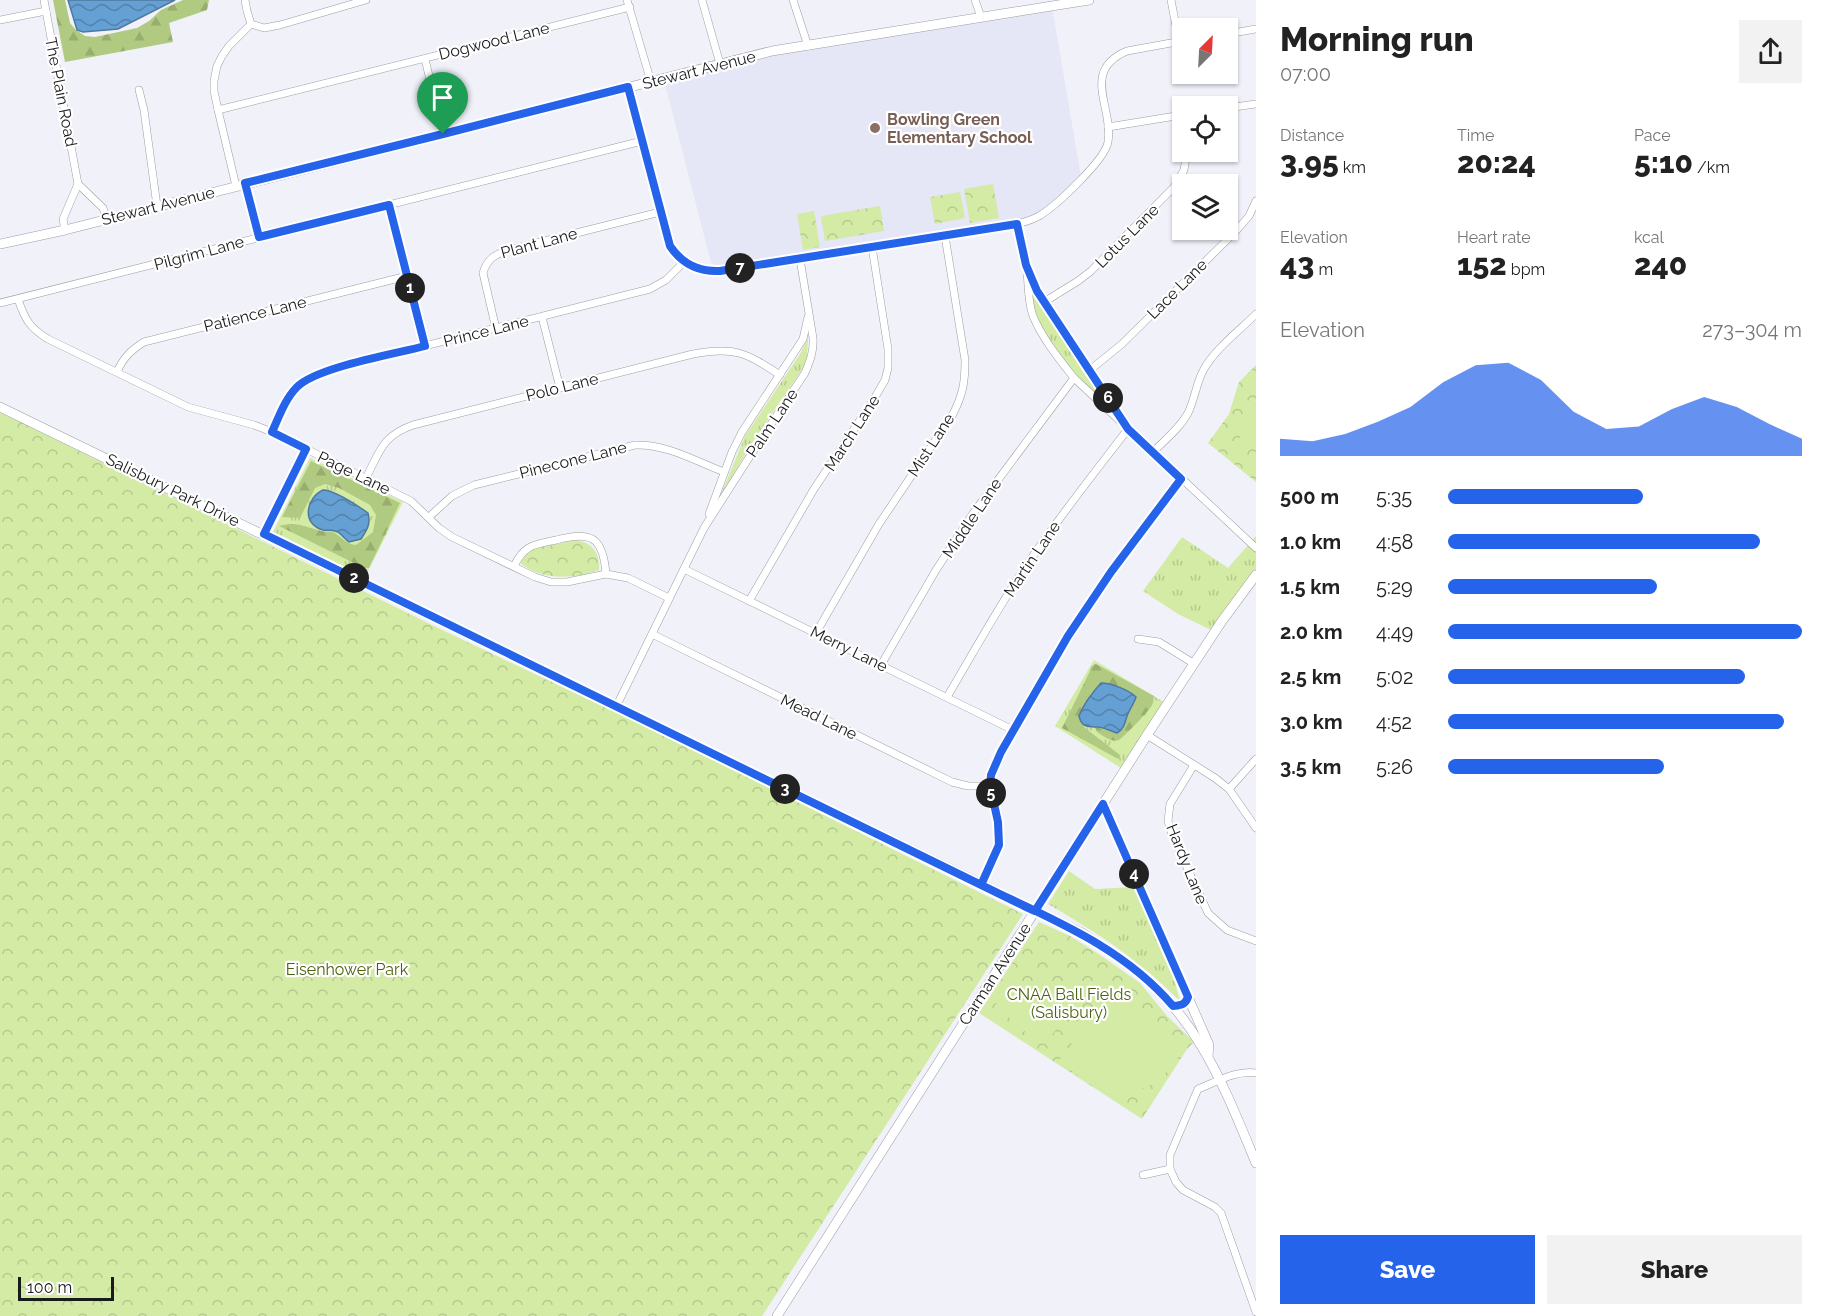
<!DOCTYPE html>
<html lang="en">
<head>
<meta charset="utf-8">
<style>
	:root { --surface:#fff; --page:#f2f2f2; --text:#222; --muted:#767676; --accent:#2563eb }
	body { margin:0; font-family:Raleway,sans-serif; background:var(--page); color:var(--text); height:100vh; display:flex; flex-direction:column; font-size:22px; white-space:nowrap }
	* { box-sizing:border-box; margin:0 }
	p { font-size:20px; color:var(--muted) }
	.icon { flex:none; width:33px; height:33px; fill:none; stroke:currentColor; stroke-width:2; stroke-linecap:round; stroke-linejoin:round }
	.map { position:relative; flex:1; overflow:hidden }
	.details { display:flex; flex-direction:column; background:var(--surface); width:570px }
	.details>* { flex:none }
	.needle { width:39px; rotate:24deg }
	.controls { position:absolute; left:1172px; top:18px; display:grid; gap:12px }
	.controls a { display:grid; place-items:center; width:66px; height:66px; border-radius:0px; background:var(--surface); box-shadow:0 2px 4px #0004; font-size:30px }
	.scale { position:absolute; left:18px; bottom:15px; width:96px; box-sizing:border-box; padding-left:6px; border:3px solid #1a1a1d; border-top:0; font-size:16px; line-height:21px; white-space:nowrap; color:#1a1a1d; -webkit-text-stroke:4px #fff; paint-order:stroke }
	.pin { position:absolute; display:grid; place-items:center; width:51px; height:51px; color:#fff; margin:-62px -26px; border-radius:50% 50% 50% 0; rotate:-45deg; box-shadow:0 0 6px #0007 }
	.pin .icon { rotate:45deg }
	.km { position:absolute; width:30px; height:30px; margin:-15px; border-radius:50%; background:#222; color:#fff; font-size:16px; line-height:30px; text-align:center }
	.round { display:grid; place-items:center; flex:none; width:63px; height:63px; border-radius:0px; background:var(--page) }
	.head { display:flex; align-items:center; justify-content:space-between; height:102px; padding:0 24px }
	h1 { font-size:33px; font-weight:800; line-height:45px }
	.metrics { display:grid; grid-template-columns:repeat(3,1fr); gap:9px; height:102px; padding:6px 24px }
	.metrics div { display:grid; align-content:center }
	.metrics b { font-size:30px; font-weight:800 }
	.metrics small { font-size:16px; font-weight:400 }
	.metrics p { font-size:16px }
	.chart { height:168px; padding:12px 24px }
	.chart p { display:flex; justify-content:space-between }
	.chart svg { width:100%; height:108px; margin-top:6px; fill:var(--accent); opacity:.7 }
	.primary-button { display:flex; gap:12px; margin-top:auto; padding:12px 24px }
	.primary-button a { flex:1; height:69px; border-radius:0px; background:var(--accent); color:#fff; font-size:24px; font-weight:800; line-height:69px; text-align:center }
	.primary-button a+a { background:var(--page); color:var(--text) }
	ul { padding:0 24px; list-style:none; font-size:20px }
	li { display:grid; grid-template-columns:96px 72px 1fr; align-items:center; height:45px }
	li i { height:15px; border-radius:8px; background:var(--accent) }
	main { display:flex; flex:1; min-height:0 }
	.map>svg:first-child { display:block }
	.built { fill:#e5e6f6 }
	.grass { fill:url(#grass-tufts) }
	.forest { fill:url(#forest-firs) }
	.park { fill:url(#park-crowns) }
	.pitch { fill:#d3eba5 }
	.water { fill:url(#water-waves); stroke:#4e789e; stroke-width:1.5 }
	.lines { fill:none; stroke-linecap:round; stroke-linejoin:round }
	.street-casing { stroke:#9c9da4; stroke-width:8 }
	.secondary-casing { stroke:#9c9da4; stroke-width:10 }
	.street { stroke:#fff; stroke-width:7 }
	.secondary { stroke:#fff; stroke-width:9 }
	.route-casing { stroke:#fff; stroke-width:12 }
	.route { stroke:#2563eb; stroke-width:8 }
	.education-dot { fill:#8d6e63; stroke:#fff; stroke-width:2 }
	.labels { text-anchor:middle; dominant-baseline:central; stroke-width:4.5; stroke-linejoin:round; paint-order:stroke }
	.street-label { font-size:16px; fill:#1a1a1d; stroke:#fff }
	.education-label { font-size:16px; font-weight:bold; fill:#785e54; stroke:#fff; text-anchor:start }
	.park-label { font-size:16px; fill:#4c6112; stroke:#fff }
</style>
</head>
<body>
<main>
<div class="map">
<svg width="1256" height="1316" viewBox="0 0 1256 1316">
	<defs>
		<pattern id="grass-tufts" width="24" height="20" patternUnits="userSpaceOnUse" patternTransform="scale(1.5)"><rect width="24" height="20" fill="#d3eba5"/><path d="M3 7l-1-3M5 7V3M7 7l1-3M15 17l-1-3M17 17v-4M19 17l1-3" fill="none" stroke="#b5c98e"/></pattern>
		<pattern id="forest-firs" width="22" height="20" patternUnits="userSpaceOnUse" patternTransform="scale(1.5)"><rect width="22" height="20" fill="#b1ca81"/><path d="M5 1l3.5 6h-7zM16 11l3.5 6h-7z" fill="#98ad6f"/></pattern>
		<pattern id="park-crowns" width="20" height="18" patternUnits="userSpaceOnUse" patternTransform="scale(1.5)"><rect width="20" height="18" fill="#d3eba5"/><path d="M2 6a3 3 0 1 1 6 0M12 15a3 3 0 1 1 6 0" fill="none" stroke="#b5c98e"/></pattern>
		<pattern id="water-waves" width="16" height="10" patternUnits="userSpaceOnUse" patternTransform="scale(1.5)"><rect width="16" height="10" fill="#65a0d5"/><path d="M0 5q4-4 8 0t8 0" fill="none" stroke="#5282ac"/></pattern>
	</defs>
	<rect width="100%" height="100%" fill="#f0f1f9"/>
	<!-- built -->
	<path class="built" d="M 1052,7 L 1081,177 L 1041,213 L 1018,223 L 713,270 L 664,80 L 772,53 Z"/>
	<!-- grass -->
	<g class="grass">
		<path d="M 1028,271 L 1125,424 C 1092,394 1051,360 1035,317 C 1030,303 1030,286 1028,271 Z"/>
		<path d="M 808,338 L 807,358 L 801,371 L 752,443 L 720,497 L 745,436 L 800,354 Z"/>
		<path d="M 310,458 L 403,502 L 365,577 L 273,532 Z"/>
		<path d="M 1256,536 L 1256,574 L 1213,631 L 1178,614 L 1143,591 L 1182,537 L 1228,568 Z"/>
		<path d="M 1094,660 L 1167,704 L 1124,770 L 1055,726 Z"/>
		<path d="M 1069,871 L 1095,889 L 1134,887 L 1175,982 L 1180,1001 C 1138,959 1099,934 1048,904 Z"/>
	</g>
	<!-- forest -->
	<g class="forest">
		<path d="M 53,0 L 65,0 L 70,23 L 75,29 L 85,36 L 95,37 L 137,28 L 149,21 L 161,10 L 183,0 L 209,0 L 207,10 L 169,23 L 173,42 L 65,62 Z"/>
		<path d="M 311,461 L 400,503 L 369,568 L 364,568 L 279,526 C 298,521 304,527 321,531 C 326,532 330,531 335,533 C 342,538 347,544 356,545 L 373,532 L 376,515 L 370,505 L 339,488 L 325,484 L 315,488 L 300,518 L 282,517 Z"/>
		<path d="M 1096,664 L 1154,696 C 1153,699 1154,702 1152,705 C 1151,709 1123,738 1119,740 C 1112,743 1103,736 1097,732 L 1095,727 L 1114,732 L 1126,721 L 1127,715 L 1135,702 C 1125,693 1115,683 1101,683 L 1091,693 L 1081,723 L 1085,728 L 1120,755 L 1118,759 L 1062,728 L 1093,665 Z"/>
	</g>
	<!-- park -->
	<g class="park">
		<path d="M 993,184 L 999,218 L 970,223 L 964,189 Z"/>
		<path d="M 960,192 L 965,218 L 935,224 L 930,197 Z"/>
		<path d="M 880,206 L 884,231 L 825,241 L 821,216 Z"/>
		<path d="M 814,211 L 820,247 L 803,250 L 797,214 Z"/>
		<path d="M 1256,365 L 1256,482 L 1208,443 L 1229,414 L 1239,382 Z"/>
		<path d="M 0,412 L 438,628 L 659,733 L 1023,914 L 762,1316 L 0,1316 Z"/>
		<path d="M 576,540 C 592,543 600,552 599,570 C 573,579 543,581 520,563 L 528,552 L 533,549 Z"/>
		<path d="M 1039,922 L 1070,936 L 1097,953 L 1140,983 L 1167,1016 L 1194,1042 L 1187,1049 L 1142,1119 L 979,1013 Z"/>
	</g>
	<!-- pitch -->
	<g class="pitch">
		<path d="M 1256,408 L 1256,450 L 1238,443 L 1248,415 L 1250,411 Z"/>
		<path d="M 1041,982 C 1058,984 1069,988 1082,999 L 1045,1043 L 1039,1044 L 995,1005 C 1011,989 1018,986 1041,982 Z"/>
		<path d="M 1113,993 L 1119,993 L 1185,1048 C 1177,1059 1168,1072 1158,1080 C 1150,1087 1142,1089 1133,1091 C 1102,1097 1081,1077 1058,1061 Z"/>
	</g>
	<!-- water -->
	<g class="water">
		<path d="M 68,0 L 175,0 L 118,29 L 83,32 L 77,30 Z"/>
		<path d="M 323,490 C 334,490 358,506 368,513 C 371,524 367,530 361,539 L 349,542 C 345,539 342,535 338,532 C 332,529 329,531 323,530 C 301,524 306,498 323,490 Z"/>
		<path d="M 1101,683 C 1111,683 1129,690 1136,697 C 1134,704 1129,710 1127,716 C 1125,723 1124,729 1117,733 C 1111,731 1105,728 1098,727 C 1088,727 1082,728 1079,716 C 1084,703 1091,694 1101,683 Z"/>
	</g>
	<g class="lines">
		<!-- street casing -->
		<g class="street-casing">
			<g id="street">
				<path d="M 44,0 L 78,184 L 63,219 L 65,230"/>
				<path d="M 245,0 L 247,11 L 251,24"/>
				<path d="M 627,0 L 651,82"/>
				<path d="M 702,0 L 720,64"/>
				<path d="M 793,0 L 808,46"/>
				<path d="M 975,0 L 981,17"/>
				<path d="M 1171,0 L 1179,42"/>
				<path d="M 0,20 L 46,11"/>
				<path d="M 251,24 L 264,28 L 280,25 L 366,0"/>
				<path d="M 1227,34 L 1256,29"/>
				<path d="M 425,59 L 443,134"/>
				<path d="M 628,87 L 670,246 C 683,265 697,271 721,271 L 1017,224 C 1025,222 1032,220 1039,216 C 1056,206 1105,160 1108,142 C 1114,108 1080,71 1127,51 L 1182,41"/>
				<path d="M 139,90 L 144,110 L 157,206"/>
				<path d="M 1227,108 L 1256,104"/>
				<path d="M 218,110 L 630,7"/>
				<path d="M 1108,127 L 1182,115"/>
				<path d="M 245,183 L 259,237"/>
				<path d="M 78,184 L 103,208 L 106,218"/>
				<path d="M 236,186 L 218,110 L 214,91 L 214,81 L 217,66 L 222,56 L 229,46 L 251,24"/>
				<path d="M 389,205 L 425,346"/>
				<path d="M 1017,224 C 1020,238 1024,251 1026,265 C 1029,282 1027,300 1033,316 C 1042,338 1059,359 1074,378 L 1256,548"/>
				<path d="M 1028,270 L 1037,291 L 1121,418"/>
				<path d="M 18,299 C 25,320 30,328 48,339 L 188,407 L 254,425 L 272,432 L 411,501 L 439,528 L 452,537 L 535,577 L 551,582 L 567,582 L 606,574 L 628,578 L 669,598"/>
				<path d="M 1044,302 L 1078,281 L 1091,271 L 1174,187 L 1184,170 L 1187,152"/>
				<path d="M 0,303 L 642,141"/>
				<path d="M 542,317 L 560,388"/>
				<path d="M 496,329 L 483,273 C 487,259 495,254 509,250 L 660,212"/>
				<path d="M 1090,370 L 1122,344 L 1236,231 L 1249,216 L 1256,201"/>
				<path d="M 117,372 C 123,358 131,350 144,342 L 407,276"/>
				<path d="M 272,432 C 288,399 290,385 326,371 L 650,289 L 666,280 L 684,262"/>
				<path d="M 1153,452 C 1165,440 1180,428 1188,413 C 1195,399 1196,383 1204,369 C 1215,349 1240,330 1256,314"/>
				<path d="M 366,478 C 380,451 382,436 413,425 L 693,354 C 735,346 746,353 780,375"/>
				<path d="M 709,514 L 732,452 L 742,432 L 803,339 L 808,317"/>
				<path d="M 429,517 L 452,496 L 474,485 L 635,445 C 667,444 695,461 724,472"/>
				<path d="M 264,534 L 306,449"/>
				<path d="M 514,566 C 525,544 534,545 556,540 C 591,531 603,536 606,574"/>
				<path d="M 684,569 L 1013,730"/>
				<path d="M 749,601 L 814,489 L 874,399 L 885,380 L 888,368 L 888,349 L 872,247"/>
				<path d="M 816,633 L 879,524 L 953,414 C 963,394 965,383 965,360 L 945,236"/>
				<path d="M 652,634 L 952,782 L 968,786 L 990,786"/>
				<path d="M 1138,639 L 1159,642 L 1193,663"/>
				<path d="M 881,665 L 936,570 L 974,512 L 1074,378"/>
				<path d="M 947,697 C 972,655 995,613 1022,572 C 1055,522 1092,476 1128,429"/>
				<path d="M 616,707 L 704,528 L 759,442 L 805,373 C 810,361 814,351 813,338 L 800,259"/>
				<path d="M 1147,735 L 1215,778 L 1229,789 L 1256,828"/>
				<path d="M 1194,765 L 1170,804 L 1168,821 L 1172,835 L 1208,913 L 1227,930 L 1256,941"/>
				<path d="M 1229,789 L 1256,759"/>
				<path d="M 981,885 L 999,845 L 998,822 L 990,786 L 991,775 L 1001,752 L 1068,636 L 1111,572 L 1181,479"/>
				<path d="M 1256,1073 C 1236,1070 1216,1082 1198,1089 L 1170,1155 L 1170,1169 L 1176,1182 L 1183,1190 L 1215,1207 L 1221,1213 L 1256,1312"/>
				<path d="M 1143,1175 L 1170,1169"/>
			</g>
		</g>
		<!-- secondary casing -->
		<g class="secondary-casing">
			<g id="secondary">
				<path d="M 0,244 L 65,230 L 772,51 L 1089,0"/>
				<path d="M 0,407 L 1082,933 C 1096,942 1111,951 1125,961 C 1197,1014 1223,1084 1256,1163"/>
				<path d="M 1103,804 L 1209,1045 L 1208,1056"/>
				<path d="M 777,1316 L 1147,735 L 1222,621 L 1256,575"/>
			</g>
		</g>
		<!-- street -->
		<use href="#street" class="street"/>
		<!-- secondary -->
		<use href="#secondary" class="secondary"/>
	</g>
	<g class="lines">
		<!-- route casing -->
		<g class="route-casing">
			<path id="route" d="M 443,134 L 245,183 L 259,237 L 389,205 L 425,346 C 395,354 317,367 297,387 C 285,399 279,417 272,432 L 306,449 L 264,534 L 1024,906 L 1035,911 L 1103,804 L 1188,997 C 1185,1005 1181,1005 1173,1006 C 1122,946 1051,919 981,885 L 999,845 L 998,822 L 990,786 L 991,775 L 1001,752 L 1068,636 L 1111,572 L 1181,479 L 1128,429 L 1037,291 L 1026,265 L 1017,224 L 720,271 C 698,272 682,264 670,246 L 628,87 L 443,134"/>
		</g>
		<!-- route -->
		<use href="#route" class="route"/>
	</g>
	<!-- markers -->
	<circle class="education-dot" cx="875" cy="128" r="6"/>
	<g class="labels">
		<!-- street labels -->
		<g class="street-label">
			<text transform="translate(494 41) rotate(-14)">Dogwood Lane</text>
			<text transform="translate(699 70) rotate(-14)">Stewart Avenue</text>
			<text transform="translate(61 92) rotate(79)">The Plain Road</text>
			<text transform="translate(158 206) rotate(-14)">Stewart Avenue</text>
			<text transform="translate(1127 236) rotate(-45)">Lotus Lane</text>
			<text transform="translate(539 243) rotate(-15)">Plant Lane</text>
			<text transform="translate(199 253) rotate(-15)">Pilgrim Lane</text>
			<text transform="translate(1177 289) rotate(-45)">Lace Lane</text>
			<text transform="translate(255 314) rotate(-14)">Patience Lane</text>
			<text transform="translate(486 331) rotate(-14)">Prince Lane</text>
			<text transform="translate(562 387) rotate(-14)">Polo Lane</text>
			<text transform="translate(772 423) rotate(-56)">Palm Lane</text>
			<text transform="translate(852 433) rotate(-57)">March Lane</text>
			<text transform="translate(931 445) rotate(-57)">Mist Lane</text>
			<text transform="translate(573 460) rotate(-14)">Pinecone Lane</text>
			<text transform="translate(354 473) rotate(26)">Page Lane</text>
			<text transform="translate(173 490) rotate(26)">Salisbury Park Drive</text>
			<text transform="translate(972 518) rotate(-56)">Middle Lane</text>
			<text transform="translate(1032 559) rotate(-56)">Martin Lane</text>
			<text transform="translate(849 649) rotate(26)">Merry Lane</text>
			<text transform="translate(819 717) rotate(26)">Mead Lane</text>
			<text transform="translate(1187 864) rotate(68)">Hardy Lane</text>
			<text transform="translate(995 974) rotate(-57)">Carman Avenue</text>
		</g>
		<!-- education labels -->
		<g class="education-label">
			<text x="887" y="119">Bowling Green<tspan x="887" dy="18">Elementary School</tspan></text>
		</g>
		<!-- park labels -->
		<g class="park-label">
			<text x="347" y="969">Eisenhower Park</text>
			<text x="1069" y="994">CNAA Ball Fields<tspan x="1069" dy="18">(Salisbury)</tspan></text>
		</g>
	</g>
</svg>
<div class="controls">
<a><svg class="needle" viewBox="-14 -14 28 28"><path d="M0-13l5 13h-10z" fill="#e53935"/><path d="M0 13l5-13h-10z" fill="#767676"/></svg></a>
<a><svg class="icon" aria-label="locate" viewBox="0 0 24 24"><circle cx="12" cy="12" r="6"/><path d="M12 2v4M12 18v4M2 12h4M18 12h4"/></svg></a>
<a><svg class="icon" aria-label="layers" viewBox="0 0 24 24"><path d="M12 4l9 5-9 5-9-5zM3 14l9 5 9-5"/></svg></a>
</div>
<div class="scale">100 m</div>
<div class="pin" style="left:443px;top:134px;background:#1e9e55"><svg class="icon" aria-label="arrive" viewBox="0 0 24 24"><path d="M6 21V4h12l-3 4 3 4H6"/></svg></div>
<b class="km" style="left:410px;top:288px">1</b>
<b class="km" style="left:354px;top:578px">2</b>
<b class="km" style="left:785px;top:789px">3</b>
<b class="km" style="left:1134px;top:874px">4</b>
<b class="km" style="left:991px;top:793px">5</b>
<b class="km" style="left:1108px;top:398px">6</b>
<b class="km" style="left:740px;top:268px">7</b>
</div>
<section class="details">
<div class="head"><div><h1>Morning run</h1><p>07:00</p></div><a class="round"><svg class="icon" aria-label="share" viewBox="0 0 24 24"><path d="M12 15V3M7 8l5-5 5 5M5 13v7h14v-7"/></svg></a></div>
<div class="metrics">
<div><p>Distance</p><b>3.95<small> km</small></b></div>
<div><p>Time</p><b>20:24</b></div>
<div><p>Pace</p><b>5:10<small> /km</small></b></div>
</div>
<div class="metrics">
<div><p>Elevation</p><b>43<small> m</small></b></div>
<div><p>Heart rate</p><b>152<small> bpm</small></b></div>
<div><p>kcal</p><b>240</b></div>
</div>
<div class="chart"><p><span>Elevation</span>273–304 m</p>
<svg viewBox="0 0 160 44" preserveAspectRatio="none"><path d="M0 44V37L10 38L20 35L30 30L40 24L50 14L60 7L70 6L80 13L90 26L100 33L110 32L120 25L130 20L140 24L150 31L160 37V44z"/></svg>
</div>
<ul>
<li><b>500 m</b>5:35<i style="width:55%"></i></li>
<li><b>1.0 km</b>4:58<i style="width:88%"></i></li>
<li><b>1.5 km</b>5:29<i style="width:59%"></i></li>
<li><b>2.0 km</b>4:49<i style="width:100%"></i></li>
<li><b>2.5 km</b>5:02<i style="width:84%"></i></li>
<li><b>3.0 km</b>4:52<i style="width:95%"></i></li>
<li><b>3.5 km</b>5:26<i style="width:61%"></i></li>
</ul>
<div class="primary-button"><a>Save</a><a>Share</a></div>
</section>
</main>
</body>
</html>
